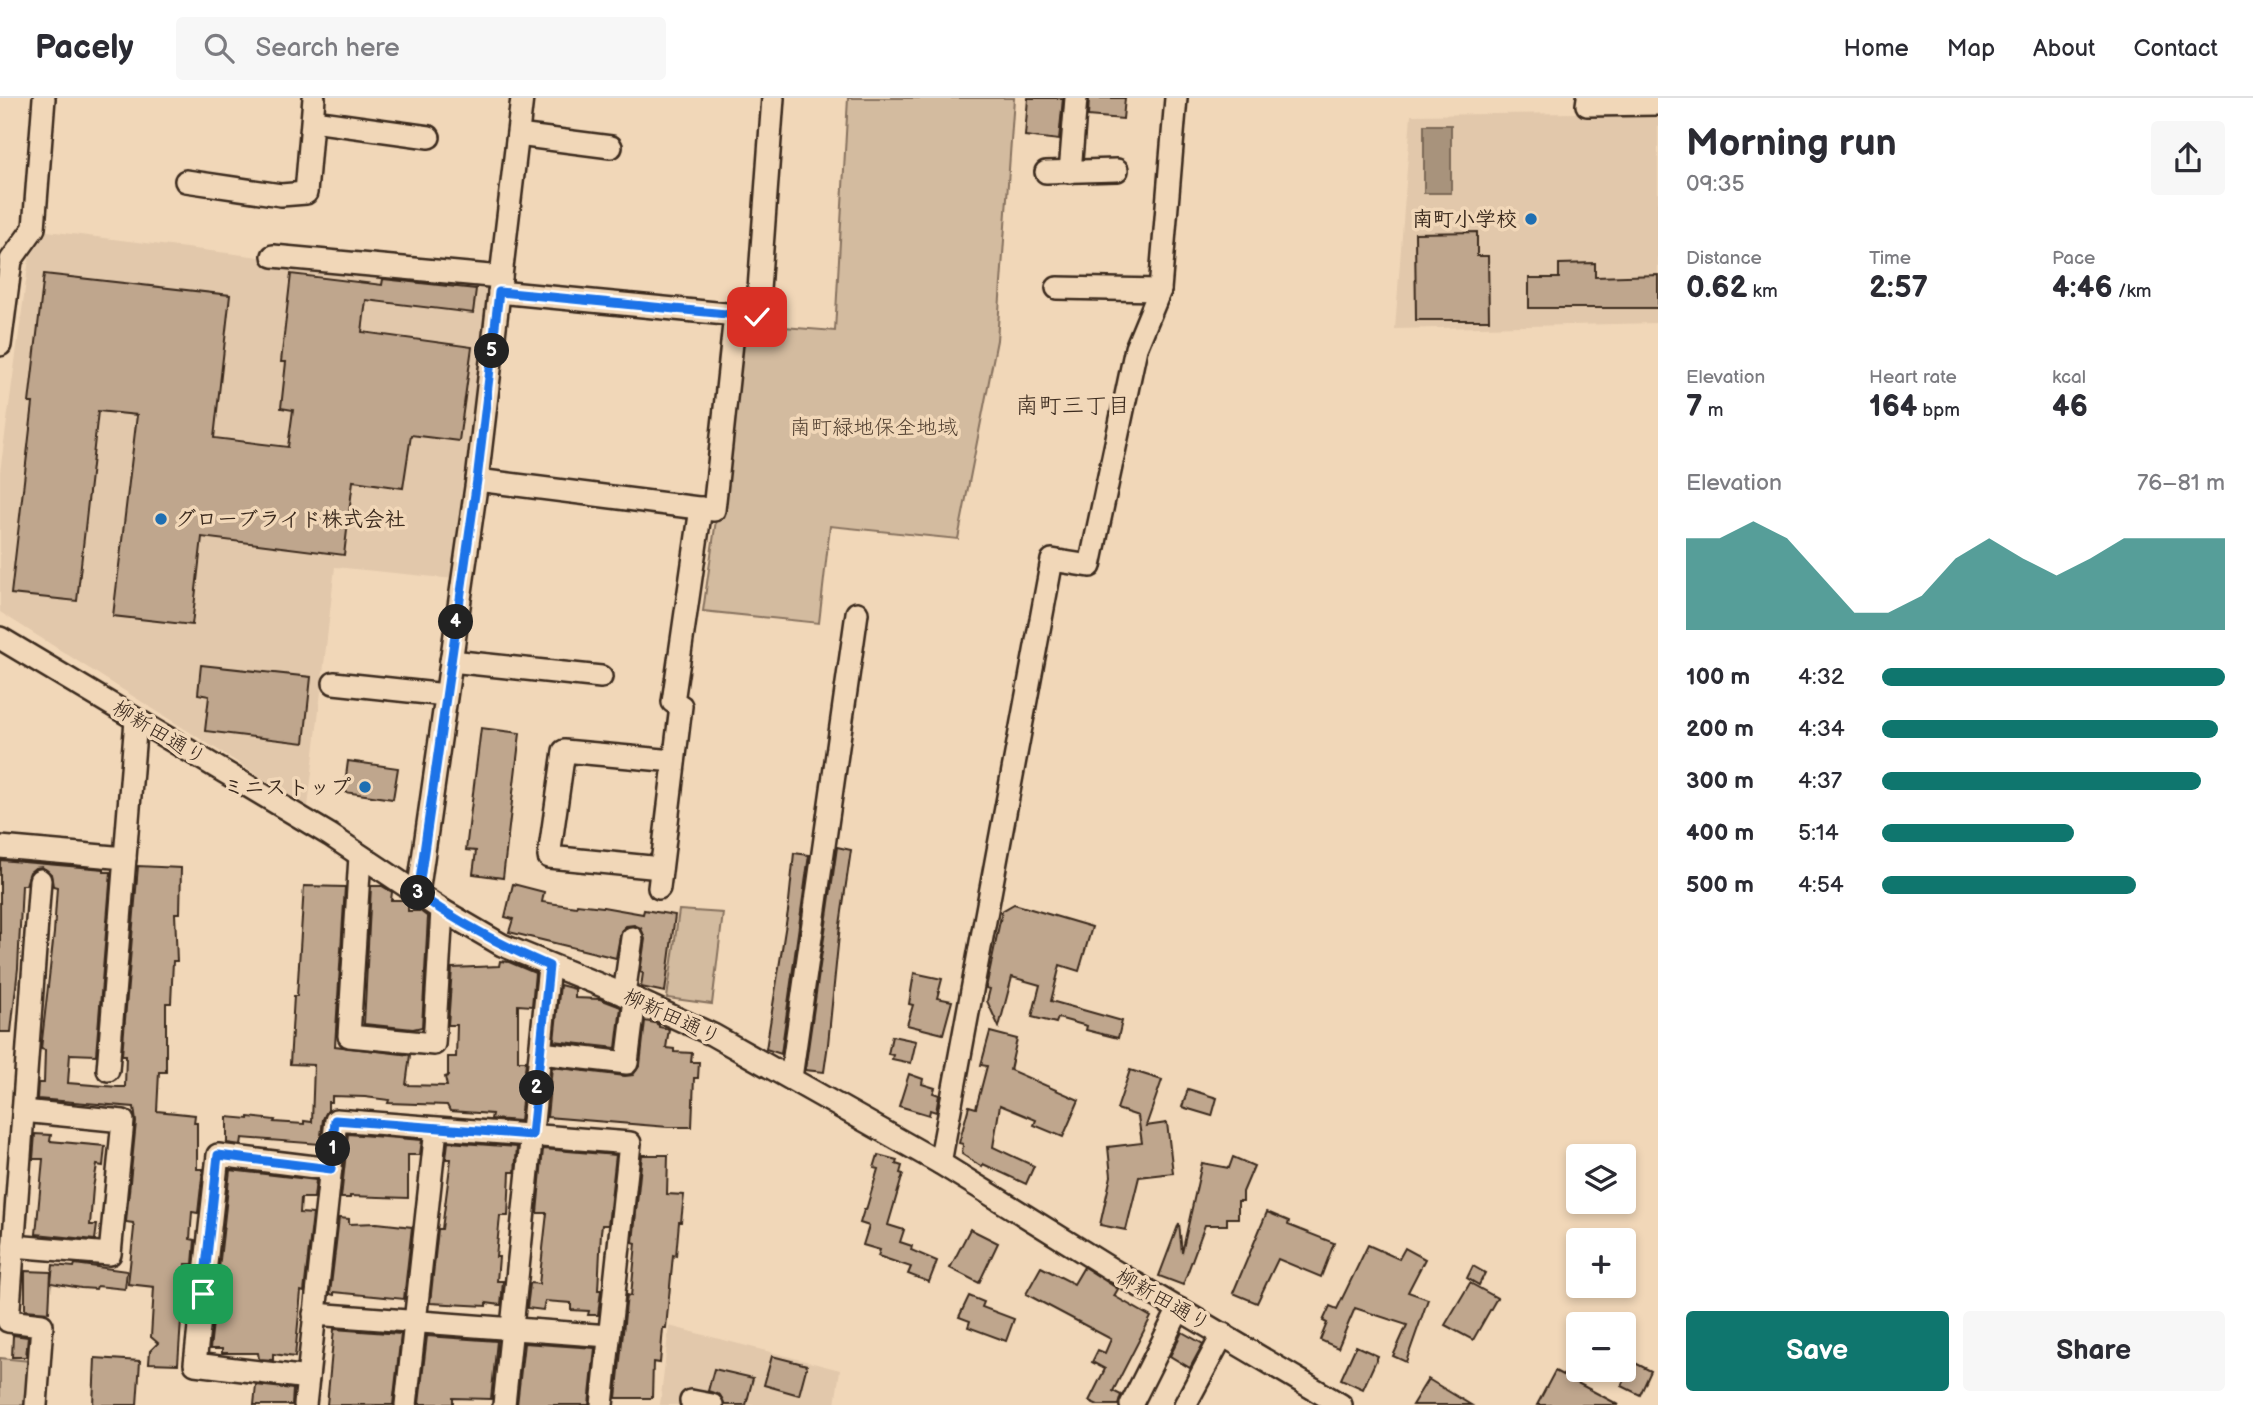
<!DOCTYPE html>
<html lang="en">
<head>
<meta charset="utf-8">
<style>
	:root { --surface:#fff; --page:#f7f7f7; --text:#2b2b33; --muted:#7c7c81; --line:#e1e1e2; --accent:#0f766e }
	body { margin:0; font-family:"Balsamiq Sans","Klee One",sans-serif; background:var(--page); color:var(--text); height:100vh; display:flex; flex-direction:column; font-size:26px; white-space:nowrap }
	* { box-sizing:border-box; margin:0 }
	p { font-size:23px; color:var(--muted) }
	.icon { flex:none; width:38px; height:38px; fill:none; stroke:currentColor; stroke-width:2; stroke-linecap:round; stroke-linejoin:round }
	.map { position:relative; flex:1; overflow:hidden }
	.details { display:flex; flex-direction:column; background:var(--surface); width:595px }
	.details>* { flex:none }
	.tools { position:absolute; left:1566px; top:1046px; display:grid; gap:14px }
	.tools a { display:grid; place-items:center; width:70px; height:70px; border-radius:7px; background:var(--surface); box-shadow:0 4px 10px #0003; font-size:35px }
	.pin { position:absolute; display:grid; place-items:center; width:60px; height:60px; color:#fff; margin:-30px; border-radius:14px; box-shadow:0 4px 10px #0006 }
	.km { position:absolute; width:35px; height:35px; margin:-18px; border-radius:50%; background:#222; color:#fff; font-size:19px; line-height:35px; text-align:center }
	.round { display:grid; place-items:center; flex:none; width:74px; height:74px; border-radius:7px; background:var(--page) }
	.headline { display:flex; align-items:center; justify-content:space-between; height:119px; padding:0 28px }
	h1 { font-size:38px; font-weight:800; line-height:52px }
	.stats { display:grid; grid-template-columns:repeat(3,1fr); gap:10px; height:119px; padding:7px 28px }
	.stats div { display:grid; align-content:center }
	.stats b { font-size:30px; font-weight:800 }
	.stats small { font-size:19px; font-weight:400 }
	.stats p { font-size:19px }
	.chart { height:196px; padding:14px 28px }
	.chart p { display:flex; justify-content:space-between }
	.chart svg { width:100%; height:126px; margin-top:7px; fill:var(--accent); opacity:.7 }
	.action { display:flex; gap:14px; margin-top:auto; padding:14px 28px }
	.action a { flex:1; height:80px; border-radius:7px; background:var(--accent); color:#fff; font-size:28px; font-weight:800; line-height:80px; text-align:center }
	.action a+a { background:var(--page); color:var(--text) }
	ul { padding:0 28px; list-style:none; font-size:23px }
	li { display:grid; grid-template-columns:112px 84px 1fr; align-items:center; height:52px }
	li i { height:18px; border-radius:9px; background:var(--accent) }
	header { display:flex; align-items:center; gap:42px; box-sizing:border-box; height:98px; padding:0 35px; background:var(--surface); border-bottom:2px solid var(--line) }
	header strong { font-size:33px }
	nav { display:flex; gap:38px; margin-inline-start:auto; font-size:24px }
	.search { width:490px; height:63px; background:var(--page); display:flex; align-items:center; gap:18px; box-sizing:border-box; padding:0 24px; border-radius:7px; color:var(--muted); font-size:26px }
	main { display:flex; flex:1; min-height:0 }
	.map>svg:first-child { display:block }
	.built { fill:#e2c8ab }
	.green { fill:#d3bb9f; stroke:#87725e; stroke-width:2 }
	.water { fill:#a8937c; stroke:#7c6956; stroke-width:2 }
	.building { fill:#bfa68d; stroke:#3b2a1e; stroke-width:2 }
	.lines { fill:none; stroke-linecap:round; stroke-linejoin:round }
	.minor-casing { stroke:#3b2a1e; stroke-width:26 }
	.minor { stroke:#f1d7b8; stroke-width:21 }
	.route-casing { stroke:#fff; stroke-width:14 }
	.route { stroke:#1a73e8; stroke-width:9 }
	.poi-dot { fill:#1f6fb2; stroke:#f1d7b8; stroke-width:2.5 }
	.labels { text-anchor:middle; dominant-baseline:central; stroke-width:7; stroke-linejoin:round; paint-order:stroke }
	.poi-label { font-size:21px; font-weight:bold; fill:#3b2a1e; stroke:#f1d7b8; text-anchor:end }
	.park-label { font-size:21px; fill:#524031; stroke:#f1d7b8 }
	.street-label { font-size:21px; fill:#3b2a1e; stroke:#f1d7b8 }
	.neighbourhood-label { font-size:23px; fill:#3b2a1e; stroke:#f1d7b8 }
</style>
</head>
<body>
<header>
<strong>Pacely</strong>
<div class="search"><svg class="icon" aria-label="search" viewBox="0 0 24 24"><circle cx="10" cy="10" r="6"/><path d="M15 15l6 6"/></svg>Search here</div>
<nav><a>Home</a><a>Map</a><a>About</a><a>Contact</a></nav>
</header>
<main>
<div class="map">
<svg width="1658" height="1307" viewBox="0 0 1658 1307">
	<rect width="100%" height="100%" fill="#f1d7b8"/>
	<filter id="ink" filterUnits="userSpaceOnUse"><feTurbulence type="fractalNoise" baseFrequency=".0143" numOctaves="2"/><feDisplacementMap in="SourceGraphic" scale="14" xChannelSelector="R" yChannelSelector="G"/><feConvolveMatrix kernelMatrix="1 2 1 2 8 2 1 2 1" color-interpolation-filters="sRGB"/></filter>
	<g filter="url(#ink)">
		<!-- built -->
		<g class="built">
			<path d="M 1658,14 L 1658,225 L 1395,231 L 1411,17 Z"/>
			<path d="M 47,133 L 488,187 L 454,481 L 335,469 L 308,709 L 0,514 L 0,374 L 29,161 Z"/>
			<path d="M 669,1228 L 840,1272 L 835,1307 L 660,1307 Z"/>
		</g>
		<!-- green -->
		<g class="green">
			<path d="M 848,0 L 1014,0 L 997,242 L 958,441 L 830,428 L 819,525 L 703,513 L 744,226 L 835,233 Z"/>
			<path d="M 679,812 L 723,815 L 712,906 L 667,900 Z"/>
			<path d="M 0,1260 L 30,1263 L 27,1307 L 0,1307 Z"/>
		</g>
		<!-- water -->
		<rect class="water" x="1424" y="27" width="27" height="68"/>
		<!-- building -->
		<g class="building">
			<path d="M 1028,0 L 1063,0 L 1059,42 L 1025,38 Z"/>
			<path d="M 1089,0 L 1125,0 L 1123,21 L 1088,18 Z"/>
			<path d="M 1477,134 L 1477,158 L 1488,158 L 1489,222 L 1416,222 L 1415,135 Z"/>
			<path d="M 1595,165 L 1595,179 L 1658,177 L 1658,210 L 1529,210 L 1529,180 L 1559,180 L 1559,166 Z"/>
			<path d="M 44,176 L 230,197 L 214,340 L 288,349 L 293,312 L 281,310 L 286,264 L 281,264 L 291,176 L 382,187 L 383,181 L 476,191 L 473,215 L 366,202 L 362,234 L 472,249 L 459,343 L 411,337 L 403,390 L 353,383 L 344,457 L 202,439 L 192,527 L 113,518 L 137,317 L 98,313 L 77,503 L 11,496 L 33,305 L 29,305 Z"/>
			<path d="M 201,567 L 311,579 L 304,645 L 205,633 L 209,598 L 198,596 Z"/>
			<path d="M 481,630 L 520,635 L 503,780 L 473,776 L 476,753 L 466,752 Z"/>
			<path d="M 348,663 L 398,670 L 393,701 L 344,694 Z"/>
			<path d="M 837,749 L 851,752 L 840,827 L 828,946 L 824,974 L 805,972 Z"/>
			<path d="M 794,755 L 809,757 L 781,956 L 766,951 L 788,813 Z"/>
			<path d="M 0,762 L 104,771 L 104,774 L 111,774 L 96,957 L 70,956 L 68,985 L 118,989 L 125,989 L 126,957 L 122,957 L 138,768 L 181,770 L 180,815 L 175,815 L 177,863 L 173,863 L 171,905 L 166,905 L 166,974 L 159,974 L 157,1013 L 195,1017 L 194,1025 L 197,1025 L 197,1071 L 203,1071 L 198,1115 L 192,1114 L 190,1141 L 195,1142 L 193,1166 L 185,1166 L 178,1266 L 149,1265 L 150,1253 L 158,1245 L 151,1239 L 154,1189 L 128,1186 L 134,1130 L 133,1125 L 126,1124 L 136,1024 L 134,1009 L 37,1001 L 38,985 L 44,985 L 45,952 L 41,951 L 54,835 L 57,789 L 53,788 L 51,776 L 42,769 L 35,770 L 30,774 L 26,787 L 22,787 L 18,870 L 11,934 L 0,934 Z"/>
			<path d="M 513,786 L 544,794 L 542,804 L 576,809 L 577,806 L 603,809 L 643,816 L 644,812 L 675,817 L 665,894 L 641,889 L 643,875 L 640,874 L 645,841 L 641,830 L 634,827 L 626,828 L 621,833 L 616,860 L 509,834 L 513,821 L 505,819 Z"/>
			<path d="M 304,788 L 345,789 L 335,948 L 410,957 L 406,987 L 447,988 L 445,979 L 448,978 L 448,959 L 456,959 L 457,927 L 448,927 L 452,870 L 499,868 L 500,863 L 509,864 L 535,875 L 532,908 L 518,907 L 518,963 L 526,963 L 520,1023 L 491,1021 L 492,1016 L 450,1013 L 447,1007 L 388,1005 L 389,1002 L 365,999 L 332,998 L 332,1004 L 328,1004 L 328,1012 L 323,1021 L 320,1046 L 242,1040 L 241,1047 L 227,1045 L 227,1019 L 249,1021 L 249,1019 L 275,1022 L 274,1024 L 304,1026 L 304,1023 L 312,1024 L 314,967 L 290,966 L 294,898 L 297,898 Z"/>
			<path d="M 371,788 L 382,788 L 392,794 L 391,802 L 404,802 L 408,805 L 408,813 L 420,813 L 428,819 L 422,929 L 413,931 L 364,926 Z"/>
			<path d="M 1014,806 L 1092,829 L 1079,873 L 1060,867 L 1051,903 L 1122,923 L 1118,940 L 1086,932 L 1087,928 L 1058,920 L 1056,925 L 1032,919 L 1040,887 L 1012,879 L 999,929 L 987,903 L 990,891 L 986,890 L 1002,813 Z"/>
			<path d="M 914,875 L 942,881 L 937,900 L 952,903 L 943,936 L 907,927 L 913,907 L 909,906 Z"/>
			<path d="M 560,887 L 575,891 L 575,900 L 600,901 L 621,909 L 616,950 L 554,943 Z"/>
			<path d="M 645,923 L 655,925 L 659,927 L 659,929 L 669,931 L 666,950 L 674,951 L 674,954 L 692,955 L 691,964 L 699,964 L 698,980 L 694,980 L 692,1029 L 668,1029 L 547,1019 L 552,969 L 625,978 L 633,977 L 640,967 Z"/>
			<path d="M 990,934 L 1017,941 L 1010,972 L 1079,1002 L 1063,1039 L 1034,1027 L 1036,1022 L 1000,1007 L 993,1049 L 1034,1068 L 1026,1086 L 983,1066 L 982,1069 L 962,1056 L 963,1046 L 959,1045 L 969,1008 L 976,1010 L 987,968 L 981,967 Z"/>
			<path d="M 892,938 L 916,943 L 911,965 L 892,961 L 893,957 L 888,956 Z"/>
			<path d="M 1130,972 L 1162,982 L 1146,1028 L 1167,1025 L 1173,1075 L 1139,1079 L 1126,1132 L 1100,1127 L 1111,1078 L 1108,1049 L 1142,1045 L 1138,1018 L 1117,1011 Z"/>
			<path d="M 909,976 L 923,981 L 922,986 L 935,990 L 933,995 L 939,997 L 936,1014 L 930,1012 L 929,1017 L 899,1008 Z"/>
			<path d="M 1188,991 L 1217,1000 L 1212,1018 L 1182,1009 Z"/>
			<path d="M 35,1036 L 51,1037 L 50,1043 L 105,1048 L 103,1068 L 97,1067 L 93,1090 L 90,1127 L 97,1127 L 95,1142 L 36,1136 L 43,1061 L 33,1061 Z"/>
			<path d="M 348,1036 L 422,1042 L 420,1057 L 408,1057 L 408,1100 L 350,1098 L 350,1100 L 341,1100 Z"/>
			<path d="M 448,1044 L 517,1049 L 515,1074 L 510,1074 L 508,1118 L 500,1118 L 496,1159 L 499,1159 L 497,1183 L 503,1183 L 501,1207 L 486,1205 L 486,1208 L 430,1205 L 438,1131 L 442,1131 L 451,1061 L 446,1061 Z"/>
			<path d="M 543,1051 L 616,1057 L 608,1127 L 602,1127 L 601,1134 L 598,1192 L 601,1192 L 598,1217 L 588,1217 L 589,1213 L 571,1212 L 571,1205 L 545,1203 L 543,1212 L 527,1210 L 530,1186 L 531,1185 L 539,1186 L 547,1115 L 537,1115 Z"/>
			<path d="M 642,1057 L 668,1057 L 667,1096 L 684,1097 L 681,1124 L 679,1124 L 676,1158 L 673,1157 L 666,1230 L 663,1230 L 660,1265 L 653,1264 L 652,1300 L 616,1300 L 627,1197 L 631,1198 L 636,1145 L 633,1144 Z"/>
			<path d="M 878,1057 L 897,1062 L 896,1066 L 902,1068 L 900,1075 L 903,1076 L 888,1127 L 904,1132 L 900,1144 L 912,1148 L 911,1152 L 937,1163 L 929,1184 L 908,1176 L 911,1169 L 878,1158 L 880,1152 L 863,1147 L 869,1128 L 860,1125 L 864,1112 L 866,1112 L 878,1071 L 874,1070 Z"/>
			<path d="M 1233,1059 L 1254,1068 L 1243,1094 L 1243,1103 L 1238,1103 L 1238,1120 L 1227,1120 L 1227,1127 L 1205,1127 L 1183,1187 L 1159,1178 L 1179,1125 L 1182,1155 L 1202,1065 L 1229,1070 Z"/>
			<path d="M 230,1072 L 316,1082 L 314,1100 L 301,1100 L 300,1115 L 313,1116 L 304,1194 L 301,1193 L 295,1259 L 273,1256 L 273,1262 L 259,1261 L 258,1255 L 222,1255 L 222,1251 L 210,1251 Z"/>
			<path d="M 1267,1114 L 1289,1123 L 1288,1127 L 1334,1145 L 1321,1179 L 1278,1161 L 1257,1205 L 1233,1195 Z"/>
			<path d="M 339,1120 L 349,1121 L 349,1126 L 377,1125 L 412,1129 L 404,1201 L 334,1194 L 334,1197 L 330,1196 Z"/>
			<path d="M 970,1131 L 998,1145 L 979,1185 L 950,1170 Z"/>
			<path d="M 1368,1147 L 1399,1161 L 1405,1150 L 1425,1161 L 1408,1194 L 1428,1201 L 1406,1264 L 1393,1258 L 1407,1227 L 1355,1210 L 1338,1250 L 1320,1242 L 1327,1225 L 1323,1223 L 1330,1208 L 1337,1211 Z"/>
			<path d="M 75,1166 L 127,1173 L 125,1191 L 97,1188 L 96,1191 L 81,1190 L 51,1185 L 53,1167 L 74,1169 Z"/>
			<path d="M 1473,1168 L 1485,1175 L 1479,1187 L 1467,1180 Z"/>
			<path d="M 1041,1169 L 1074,1186 L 1084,1169 L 1118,1191 L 1114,1198 L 1151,1219 L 1113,1293 L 1121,1297 L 1118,1307 L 1098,1307 L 1089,1303 L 1105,1271 L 1092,1264 L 1098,1252 L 1105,1255 L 1111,1241 L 1026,1196 Z"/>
			<path d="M 25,1173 L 51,1174 L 49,1214 L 25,1212 Z"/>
			<path d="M 1470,1185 L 1497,1200 L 1473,1242 L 1445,1227 Z"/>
			<path d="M 969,1198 L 984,1204 L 982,1209 L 1014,1221 L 1006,1243 L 968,1229 L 970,1223 L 959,1219 Z"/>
			<path d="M 334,1231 L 401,1236 L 393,1307 L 327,1307 Z"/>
			<path d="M 1182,1234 L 1203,1246 L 1190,1270 L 1170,1258 Z"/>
			<path d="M 13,1237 L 28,1239 L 26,1259 L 12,1259 Z"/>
			<path d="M 427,1238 L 497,1243 L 491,1301 L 453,1300 L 453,1306 L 419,1306 Z"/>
			<path d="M 524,1245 L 595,1250 L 589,1307 L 517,1307 Z"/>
			<path d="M 1356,1248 L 1378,1258 L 1363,1291 L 1341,1281 Z"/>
			<path d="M 772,1258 L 807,1267 L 799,1297 L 764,1287 Z"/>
			<path d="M 95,1260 L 140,1263 L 137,1307 L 93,1307 Z"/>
			<path d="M 1633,1264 L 1651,1273 L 1640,1297 L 1622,1288 Z"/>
			<path d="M 714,1271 L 753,1280 L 746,1307 L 725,1307 L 720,1297 L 708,1293 Z"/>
			<path d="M 1555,1273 L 1619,1307 L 1537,1307 Z"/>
			<path d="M 1428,1281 L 1471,1307 L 1412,1307 Z"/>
			<path d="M 256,1287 L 293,1291 L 292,1307 L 254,1307 Z"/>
		</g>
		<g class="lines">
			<!-- minor casing -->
			<g class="minor-casing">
				<g id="minor">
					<path d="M 1588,0 L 1587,7 L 1658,6"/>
					<path d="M 313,23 L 429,39"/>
					<path d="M 518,37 L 611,49"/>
					<path d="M 1046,74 L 1117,72"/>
					<path d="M 1070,74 L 1076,0"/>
					<path d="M 186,83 L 281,97 L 306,95 L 314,0"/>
					<path d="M 273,158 L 501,179"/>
					<path d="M 1057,190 L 1160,192"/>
					<path d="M 499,194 L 757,219 L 773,0"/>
					<path d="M 0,247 L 11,162 L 34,130 L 44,0"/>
					<path d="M 477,382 L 714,412 L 735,217"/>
					<path d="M 0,540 L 330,737 L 442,812 L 502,847 L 635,901 L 713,937 L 940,1065 L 1111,1171 L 1341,1307"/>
					<path d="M 451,563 L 601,579"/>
					<path d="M 334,585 L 446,597"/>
					<path d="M 0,749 L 125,760"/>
					<path d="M 360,758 L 349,938 L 434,946 L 442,812"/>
					<path d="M 661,770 L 549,759 L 564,653 L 674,663"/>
					<path d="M 659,790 L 681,608 L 673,604 L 701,410"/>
					<path d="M 418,796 L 477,382 L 522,0"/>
					<path d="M 624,897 L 632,840"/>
					<path d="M 541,955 L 627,965 L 635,901"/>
					<path d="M 108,972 L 136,622"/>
					<path d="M 791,980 L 857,515"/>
					<path d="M 940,1065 L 1052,462 L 1090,468 L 1136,250 L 1160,192 L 1176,0"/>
					<path d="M 13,1148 L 110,1156 L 123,1023 L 23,1013"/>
					<path d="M 314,1216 L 609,1238"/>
					<path d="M 308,1280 L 195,1266 L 218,1057 L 331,1071"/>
					<path d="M 691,1303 L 712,1307"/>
					<path d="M 36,1307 L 42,1227 L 8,1223 L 40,782"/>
					<path d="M 305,1307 L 336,1022 L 630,1045 L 602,1307"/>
					<path d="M 406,1307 L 436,1031"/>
					<path d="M 504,1307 L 549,868"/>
					<path d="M 1131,1307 L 1179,1211"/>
					<path d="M 1185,1307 L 1223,1236"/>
				</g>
			</g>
			<!-- minor -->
			<use href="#minor" class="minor"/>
		</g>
	</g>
	<g class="lines" filter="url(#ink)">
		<!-- route casing -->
		<g class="route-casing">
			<path id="route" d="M 203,1196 L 218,1057 L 331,1071 L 335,1022 L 532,1037 L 549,868 C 503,848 459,825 418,796 L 477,382 L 499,194 L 757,219"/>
		</g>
		<!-- route -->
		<use href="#route" class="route"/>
	</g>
	<!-- markers -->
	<g class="poi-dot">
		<circle cx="1531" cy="121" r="7"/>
		<circle cx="161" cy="421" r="7"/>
		<circle cx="365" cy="689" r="7"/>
	</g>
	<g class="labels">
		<!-- poi labels -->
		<g class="poi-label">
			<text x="1517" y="121">南町小学校</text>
			<text x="175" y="421" text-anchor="start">グローブライド株式会社</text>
			<text x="351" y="689">ミニストップ</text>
		</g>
		<!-- park labels -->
		<g class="park-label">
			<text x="874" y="329">南町緑地保全地域</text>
		</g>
		<!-- street labels -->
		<g class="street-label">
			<text transform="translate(159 635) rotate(31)">柳新田通り</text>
			<text transform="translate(672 919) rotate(25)">柳新田通り</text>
			<text transform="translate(1163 1202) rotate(30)">柳新田通り</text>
		</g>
		<!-- neighbourhood labels -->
		<g class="neighbourhood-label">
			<text x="1073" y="308">南町三丁目</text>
		</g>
	</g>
</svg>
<div class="tools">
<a><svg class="icon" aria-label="layers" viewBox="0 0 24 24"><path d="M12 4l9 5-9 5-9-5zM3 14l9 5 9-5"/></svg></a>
<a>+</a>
<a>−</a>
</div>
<div class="pin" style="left:203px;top:1196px;background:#1e9e55"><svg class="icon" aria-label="arrive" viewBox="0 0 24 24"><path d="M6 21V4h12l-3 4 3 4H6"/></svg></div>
<div class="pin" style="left:757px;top:219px;background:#d93025"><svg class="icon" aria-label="check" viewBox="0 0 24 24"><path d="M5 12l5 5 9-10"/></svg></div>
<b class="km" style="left:333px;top:1051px">1</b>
<b class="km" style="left:537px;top:990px">2</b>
<b class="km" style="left:418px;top:795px">3</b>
<b class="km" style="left:456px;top:524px">4</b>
<b class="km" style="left:492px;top:253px">5</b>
</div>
<section class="details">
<div class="headline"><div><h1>Morning run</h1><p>09:35</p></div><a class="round"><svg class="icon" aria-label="share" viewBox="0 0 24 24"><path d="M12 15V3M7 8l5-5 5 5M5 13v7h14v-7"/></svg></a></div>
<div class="stats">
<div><p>Distance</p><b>0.62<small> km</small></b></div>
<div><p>Time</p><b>2:57</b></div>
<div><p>Pace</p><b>4:46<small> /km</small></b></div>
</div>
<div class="stats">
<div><p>Elevation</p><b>7<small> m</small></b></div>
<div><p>Heart rate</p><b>164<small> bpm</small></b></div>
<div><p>kcal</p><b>46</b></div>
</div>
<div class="chart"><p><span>Elevation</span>76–81 m</p>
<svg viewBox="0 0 160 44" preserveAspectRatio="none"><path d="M0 44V12L10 12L20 6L30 12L40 25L50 38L60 38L70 32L80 19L90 12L100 19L110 25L120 19L130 12L140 12L150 12L160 12V44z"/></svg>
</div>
<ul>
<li><b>100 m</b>4:32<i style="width:100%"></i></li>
<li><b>200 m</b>4:34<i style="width:98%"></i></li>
<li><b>300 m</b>4:37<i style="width:93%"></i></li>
<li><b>400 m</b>5:14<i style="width:56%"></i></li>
<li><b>500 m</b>4:54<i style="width:74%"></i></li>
</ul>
<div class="action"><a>Save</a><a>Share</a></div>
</section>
</main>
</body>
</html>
